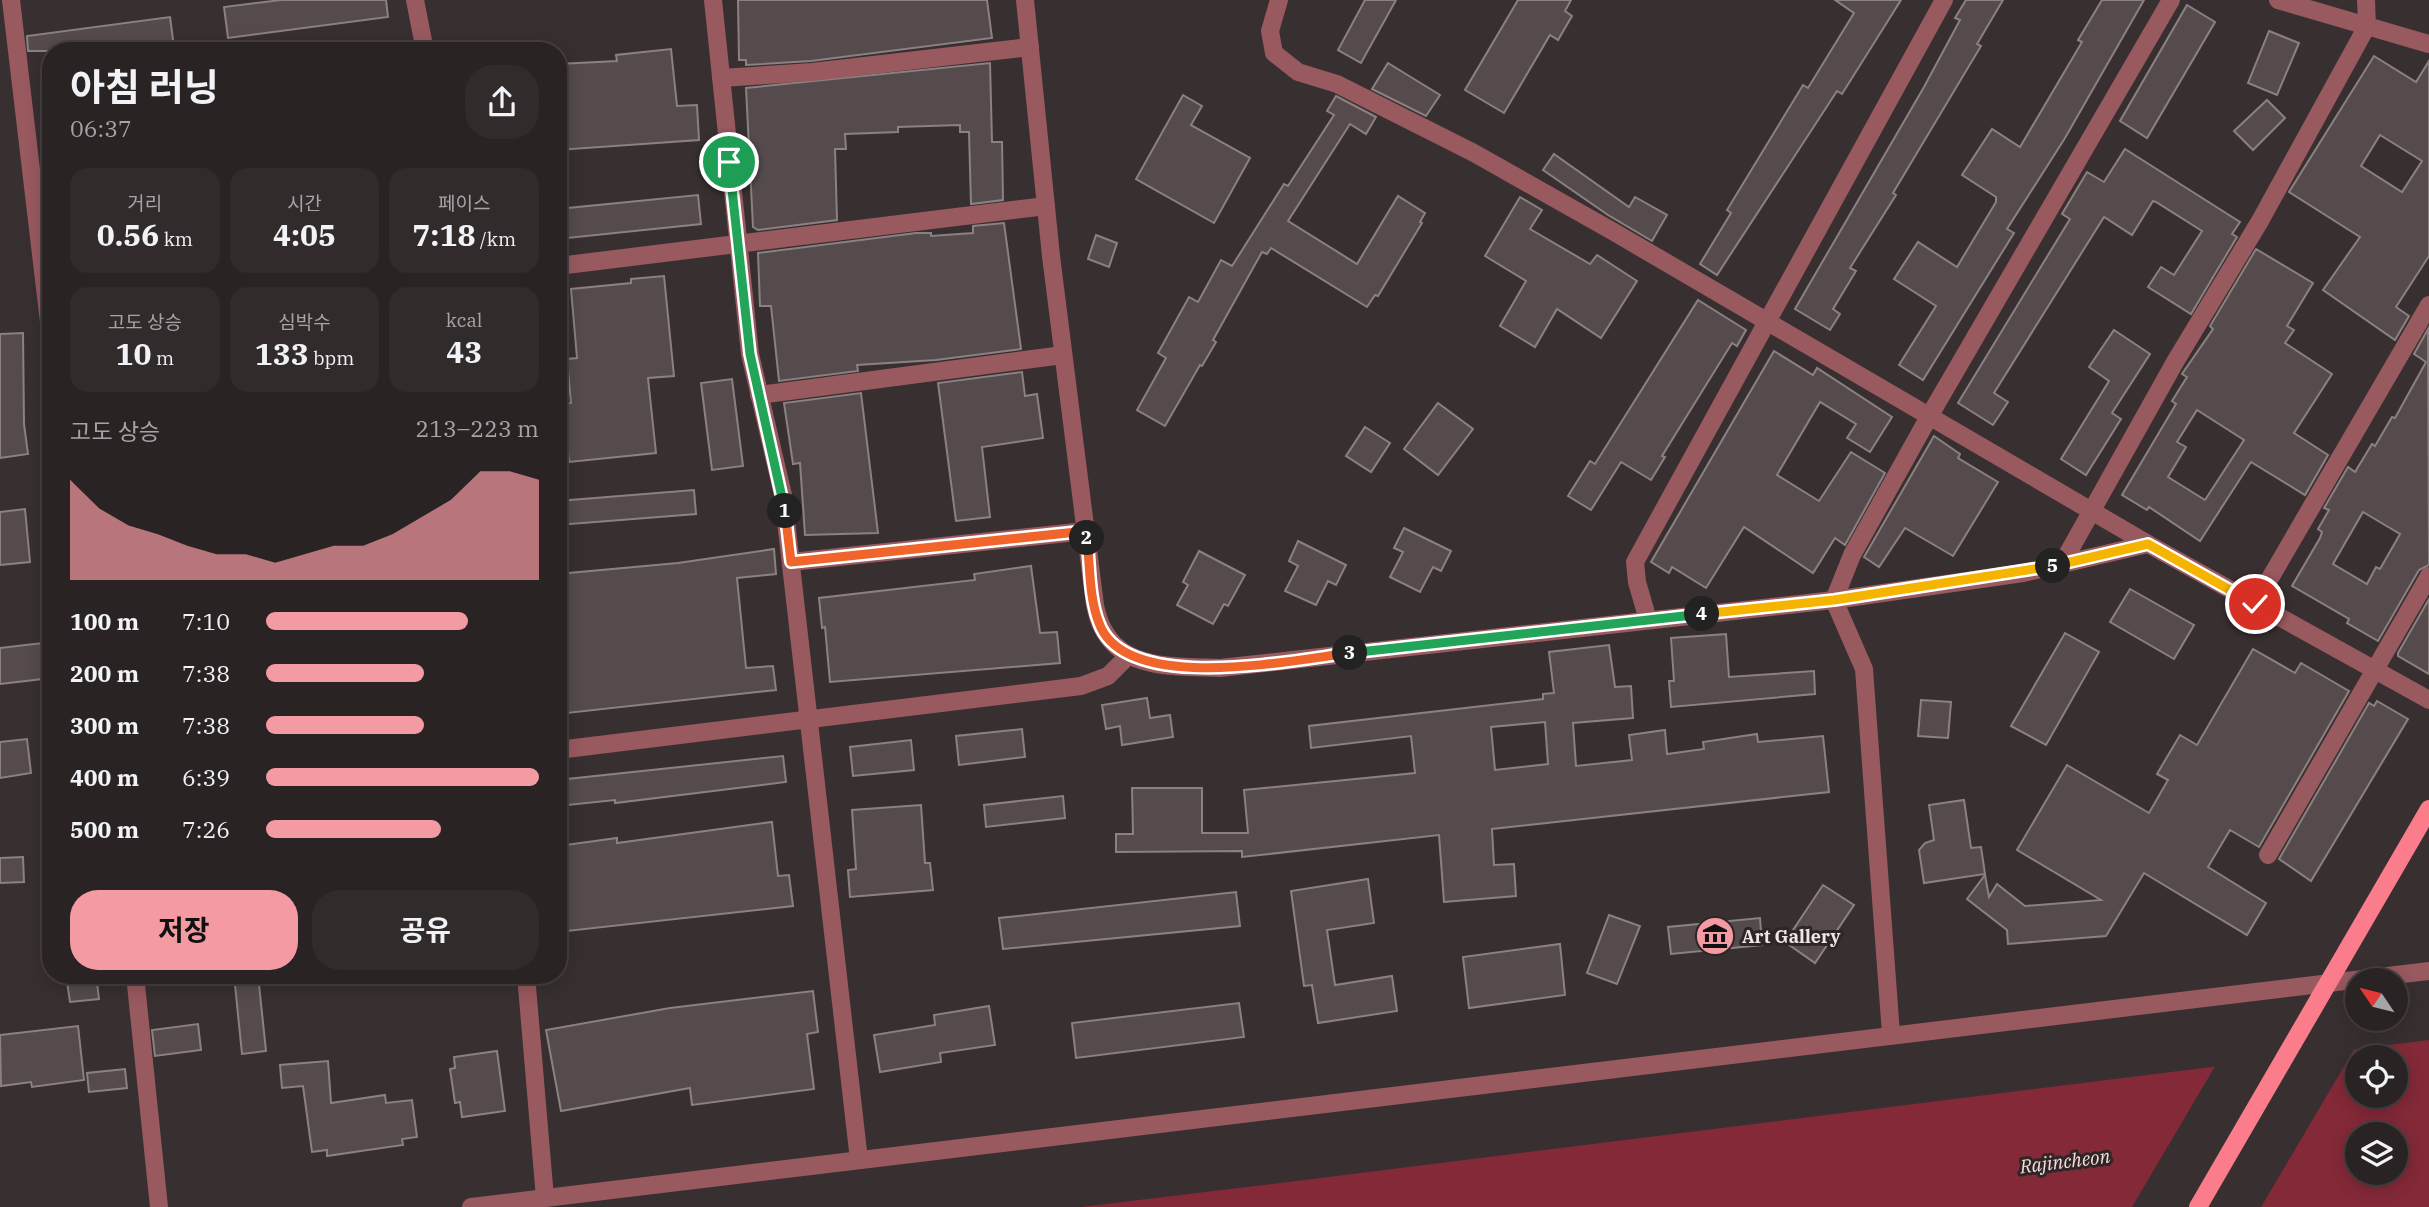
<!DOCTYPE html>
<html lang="ko">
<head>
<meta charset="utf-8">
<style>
	:root { --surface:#2a2324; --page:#322b2c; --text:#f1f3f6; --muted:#a5a4a6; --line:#464041; --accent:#f49aa2 }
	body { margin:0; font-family:"IBM Plex Serif","Noto Sans KR",serif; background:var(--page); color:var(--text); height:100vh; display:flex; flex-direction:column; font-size:26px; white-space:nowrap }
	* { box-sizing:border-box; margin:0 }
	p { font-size:23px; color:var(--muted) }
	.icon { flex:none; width:38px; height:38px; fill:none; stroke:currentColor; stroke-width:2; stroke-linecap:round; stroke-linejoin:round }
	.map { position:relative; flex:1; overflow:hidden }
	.side { position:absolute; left:42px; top:42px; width:525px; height:942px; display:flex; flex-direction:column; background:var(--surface); border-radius:28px; box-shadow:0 4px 18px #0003,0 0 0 2px var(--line) }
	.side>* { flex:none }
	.needle { width:46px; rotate:305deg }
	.buttons { position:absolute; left:2345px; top:968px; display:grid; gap:14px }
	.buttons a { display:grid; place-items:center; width:63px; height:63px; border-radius:50%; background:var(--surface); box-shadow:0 4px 18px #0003,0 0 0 2px var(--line); font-size:35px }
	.pin { position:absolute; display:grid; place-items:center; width:60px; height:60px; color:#fff; margin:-30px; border:4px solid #fff; border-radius:50%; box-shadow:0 2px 7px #0007 }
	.km { position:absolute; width:35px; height:35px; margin:-18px; border-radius:50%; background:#222; color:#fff; font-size:19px; line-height:35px; text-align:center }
	.round { display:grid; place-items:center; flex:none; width:74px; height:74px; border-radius:28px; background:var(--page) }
	.head { display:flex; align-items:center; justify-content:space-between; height:119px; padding:0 28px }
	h1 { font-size:38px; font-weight:700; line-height:52px }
	.figures { display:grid; grid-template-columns:repeat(3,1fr); gap:10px; height:119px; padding:7px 28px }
	.figures div { display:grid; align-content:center; border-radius:18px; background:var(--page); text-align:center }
	.figures b { font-size:30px; font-weight:700 }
	.figures small { font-size:19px; font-weight:400 }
	.figures p { font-size:19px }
	.chart { height:196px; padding:14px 28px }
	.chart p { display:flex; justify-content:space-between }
	.chart svg { width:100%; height:126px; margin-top:7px; fill:var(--accent); opacity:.7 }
	.button { display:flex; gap:14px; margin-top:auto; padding:14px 28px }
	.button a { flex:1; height:80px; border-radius:28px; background:var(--accent); color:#111; font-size:28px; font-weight:700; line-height:80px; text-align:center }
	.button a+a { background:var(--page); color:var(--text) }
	ul { padding:0 28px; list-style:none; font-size:23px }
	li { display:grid; grid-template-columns:112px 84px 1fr; align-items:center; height:52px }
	li i { height:18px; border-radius:9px; background:var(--accent) }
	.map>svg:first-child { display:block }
	.water { fill:#832938; fill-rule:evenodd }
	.pier { fill:#382f30 }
	.building { fill:#554b4c; stroke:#8b8181; stroke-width:2; fill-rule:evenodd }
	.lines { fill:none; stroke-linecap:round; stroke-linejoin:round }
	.minor { stroke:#98595f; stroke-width:18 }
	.major { stroke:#fb7c8a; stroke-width:18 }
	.split-1-casing { stroke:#fff; stroke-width:14 }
	.split-2-casing { stroke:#fff; stroke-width:14 }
	.split-3-casing { stroke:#fff; stroke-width:14 }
	.split-4-casing { stroke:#fff; stroke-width:14 }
	.split-5-casing { stroke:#fff; stroke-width:14 }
	.split-6-casing { stroke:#fff; stroke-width:14 }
	.split-1 { stroke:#22a559; stroke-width:9 }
	.split-2 { stroke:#f0652b; stroke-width:9 }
	.split-3 { stroke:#f0652b; stroke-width:9 }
	.split-4 { stroke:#22a559; stroke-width:9 }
	.split-5 { stroke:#f5b400; stroke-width:9 }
	.split-6 { stroke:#f5b400; stroke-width:9 }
	.labels { text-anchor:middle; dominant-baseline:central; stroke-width:6; stroke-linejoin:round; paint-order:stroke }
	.poi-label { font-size:18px; font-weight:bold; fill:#ede7e7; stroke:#2e2526; text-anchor:start }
	.water-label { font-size:19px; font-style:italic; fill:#f8dcdd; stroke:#2e2526 }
</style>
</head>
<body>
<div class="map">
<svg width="2429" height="1207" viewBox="0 0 2429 1207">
	<rect width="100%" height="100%" fill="#382f30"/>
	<!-- water -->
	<path class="water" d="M 2429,1040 L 2429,1207 L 1081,1207 L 1255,1186 ZM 2357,1057 L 2396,1057 L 2396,1096 L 2357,1096 ZM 2357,1134 L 2396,1134 L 2396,1172 L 2357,1172 Z"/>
	<!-- pier -->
	<path class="pier" d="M 2356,1046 L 2261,1207 L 2132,1207 L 2217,1063 Z"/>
	<!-- building -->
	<g class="building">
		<path d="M 281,0 L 386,0 L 388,17 L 228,38 L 224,7 Z"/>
		<path d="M 738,0 L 987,0 L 992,38 L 811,61 L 746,65 L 746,60 L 739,60 Z"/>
		<path d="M 1365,0 L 1396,0 L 1361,63 L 1338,50 Z"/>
		<path d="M 1518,0 L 1571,0 L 1565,11 L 1572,16 L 1558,40 L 1550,35 L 1504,113 L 1465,90 Z"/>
		<path d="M 1835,0 L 1901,0 L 1842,94 L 1837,91 L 1717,275 L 1700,264 L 1731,213 L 1727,210 L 1803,85 L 1808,88 L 1854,13 Z"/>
		<path d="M 1966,0 L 2003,0 L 1977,44 L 1981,46 L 1893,193 L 1896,195 L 1850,268 L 1856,271 L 1833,309 L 1840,314 L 1830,330 L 1795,309 L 1924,87 L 1960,20 L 1955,18 Z"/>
		<path d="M 2102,0 L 2144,0 L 2065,138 L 2007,229 L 2014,233 L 1923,380 L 1899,365 L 1936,306 L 1894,279 L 1918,242 L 1957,267 L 1996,202 L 1996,197 L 1962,175 L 1992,129 L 2020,147 L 2082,42 L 2078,40 Z"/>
		<path d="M 2187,5 L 2215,22 L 2147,138 L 2120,121 Z"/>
		<path d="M 170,17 L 174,47 L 148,51 L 28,51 L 27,36 Z"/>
		<path d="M 2269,31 L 2299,43 L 2277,95 L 2248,83 Z"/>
		<path d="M 671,49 L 677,106 L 697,105 L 699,140 L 558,150 L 558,64 L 617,61 L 616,55 Z"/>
		<path d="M 2374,56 L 2416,82 L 2429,61 L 2429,256 L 2396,307 L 2409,316 L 2395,340 L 2323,290 L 2360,237 L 2289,192 ZM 2380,135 L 2422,161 L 2402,192 L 2361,166 Z"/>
		<path d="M 990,63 L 992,142 L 1002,142 L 1003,200 L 971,204 L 969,132 L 960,132 L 960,125 L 898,127 L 898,132 L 845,134 L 846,149 L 835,149 L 837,220 L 758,230 L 753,227 L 746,88 Z"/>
		<path d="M 1388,63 L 1440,95 L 1426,116 L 1372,89 Z"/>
		<path d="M 1183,95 L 1202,106 L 1191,125 L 1250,158 L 1214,223 L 1136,179 Z"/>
		<path d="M 1336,96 L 1376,117 L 1366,134 L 1350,124 L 1288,221 L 1357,264 L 1398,196 L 1425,213 L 1420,222 L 1422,223 L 1378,296 L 1375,295 L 1367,307 L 1271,248 L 1267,254 L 1262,252 L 1213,340 L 1216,342 L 1202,366 L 1200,365 L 1165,426 L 1137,410 L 1166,358 L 1158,353 L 1189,297 L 1198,302 L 1221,260 L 1232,266 L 1284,184 L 1288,186 L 1334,115 L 1327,111 Z"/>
		<path d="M 2267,100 L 2285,118 L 2253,150 L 2234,131 Z"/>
		<path d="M 2125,149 L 2240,222 L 2232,234 L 2237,237 L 2191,314 L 2148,287 L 2161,267 L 2174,275 L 2202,231 L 2156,202 L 2153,201 L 2132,235 L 2104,217 L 1994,393 L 2008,402 L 1993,425 L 1958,403 L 2070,219 L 2062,214 L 2087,172 L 2104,182 Z"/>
		<path d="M 1554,154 L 1629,207 L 1635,197 L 1667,215 L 1652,241 L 1608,215 L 1543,170 Z"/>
		<path d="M 698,195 L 701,224 L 558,239 L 558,209 Z"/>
		<path d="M 1520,197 L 1542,210 L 1530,229 L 1590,264 L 1597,255 L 1637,281 L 1601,338 L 1557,309 L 1535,347 L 1500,326 L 1526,281 L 1485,256 Z"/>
		<path d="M 1004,223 L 1021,349 L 936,360 L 857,365 L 858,371 L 779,381 L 771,306 L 760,306 L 758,253 L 916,233 L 931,233 L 931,236 L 973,233 L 973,226 Z"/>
		<path d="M 1096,235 L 1117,243 L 1109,267 L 1088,259 Z"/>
		<path d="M 2256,249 L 2313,283 L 2287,326 L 2294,330 L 2285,343 L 2332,374 L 2294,433 L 2328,455 L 2305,495 L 2251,462 L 2200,541 L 2149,507 L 2147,510 L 2122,495 L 2176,404 L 2172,401 L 2187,377 L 2182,374 L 2213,329 L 2210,326 ZM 2197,410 L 2244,440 L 2205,500 L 2168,477 L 2186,447 L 2177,442 Z"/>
		<path d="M 664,276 L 674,376 L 648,378 L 656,453 L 569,462 L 563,404 L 571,403 L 567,359 L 577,358 L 571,289 L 631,283 L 631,279 Z"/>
		<path d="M 1698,300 L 1746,330 L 1737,346 L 1732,343 L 1662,456 L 1665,457 L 1651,480 L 1621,462 L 1591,510 L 1568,496 L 1590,461 L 1595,464 Z"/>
		<path d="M 2428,329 L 2429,565 L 2419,570 L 2378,641 L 2347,623 L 2349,619 L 2292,586 L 2320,538 L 2322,532 L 2318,529 L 2329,510 L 2324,508 L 2348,467 L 2355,472 L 2372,444 L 2375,446 L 2392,417 L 2395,418 L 2426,362 L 2414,354 ZM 2363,512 L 2400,534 L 2380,569 L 2376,567 L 2367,584 L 2333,564 Z"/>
		<path d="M 2114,330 L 2150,354 L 2112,413 L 2121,419 L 2086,475 L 2061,459 L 2109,381 L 2089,367 Z"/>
		<path d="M 23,333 L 24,424 L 28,454 L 0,458 L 0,334 Z"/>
		<path d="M 1774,351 L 1813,375 L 1817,368 L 1892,417 L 1870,452 L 1847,438 L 1856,424 L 1820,402 L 1777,475 L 1819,501 L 1851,452 L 1885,473 L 1845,545 L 1835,538 L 1813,573 L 1744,527 L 1706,588 L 1672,567 L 1669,573 L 1651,562 Z"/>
		<path d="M 1022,372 L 1025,396 L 1037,394 L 1043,438 L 982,447 L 990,517 L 956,521 L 938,383 Z"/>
		<path d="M 732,379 L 743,466 L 712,470 L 701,383 Z"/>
		<path d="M 861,393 L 878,533 L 805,535 L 800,463 L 793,464 L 784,403 Z"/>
		<path d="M 1438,403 L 1473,429 L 1438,475 L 1404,449 Z"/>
		<path d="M 1365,427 L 1390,443 L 1371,472 L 1346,456 Z"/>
		<path d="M 1934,436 L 1960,454 L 1958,458 L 1998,482 L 1953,556 L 1905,528 L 1879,567 L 1864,557 Z"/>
		<path d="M 694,490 L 696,514 L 558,525 L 558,501 Z"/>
		<path d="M 25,509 L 30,562 L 0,565 L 0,512 Z"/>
		<path d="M 1404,528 L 1451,551 L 1441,571 L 1433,567 L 1420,592 L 1390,577 L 1403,552 L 1394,548 Z"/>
		<path d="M 1298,541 L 1346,565 L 1336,585 L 1328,581 L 1316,605 L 1285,591 L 1298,566 L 1289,561 Z"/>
		<path d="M 774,549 L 776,574 L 737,578 L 746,668 L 773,666 L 776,690 L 558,714 L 558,574 L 678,563 Z"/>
		<path d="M 1199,551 L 1245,575 L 1228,606 L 1224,604 L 1213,624 L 1177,605 L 1188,585 L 1183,582 Z"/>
		<path d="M 1031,566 L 1040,633 L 1057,632 L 1060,663 L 830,682 L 825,627 L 822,628 L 819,598 L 975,580 L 974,574 Z"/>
		<path d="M 2130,589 L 2194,625 L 2174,659 L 2110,622 Z"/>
		<path d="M 2429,599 L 2429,674 L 2398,656 L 2398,653 Z"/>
		<path d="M 2065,633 L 2099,652 L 2046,745 L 2011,726 Z"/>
		<path d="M 1726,634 L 1729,677 L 1814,671 L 1815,694 L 1671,707 L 1669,681 L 1674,681 L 1671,638 Z"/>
		<path d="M 51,642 L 51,678 L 0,684 L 0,648 Z"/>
		<path d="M 1609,645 L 1615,687 L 1631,686 L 1633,718 L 1573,723 L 1576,766 L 1632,760 L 1629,735 L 1665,730 L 1667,754 L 1704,749 L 1703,742 L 1757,734 L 1758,742 L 1823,736 L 1829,792 L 1492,829 L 1494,865 L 1514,864 L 1516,896 L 1444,902 L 1439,835 L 1242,857 L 1242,851 L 1116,852 L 1116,834 L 1133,834 L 1132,788 L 1202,788 L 1202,833 L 1248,833 L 1244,790 L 1415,773 L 1411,736 L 1311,748 L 1309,726 L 1543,699 L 1543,694 L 1554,693 L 1549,652 ZM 1545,722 L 1548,764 L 1495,770 L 1491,727 Z"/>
		<path d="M 2253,649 L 2295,673 L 2301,663 L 2349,691 L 2259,847 L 2230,830 L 2208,867 L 2266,903 L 2247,935 L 2144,873 L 2106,936 L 2008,944 L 2007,930 L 1967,899 L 1985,875 L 1989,897 L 1997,884 L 2025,906 L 2101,900 L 2017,850 L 2067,765 L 2149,813 L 2168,780 L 2157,774 L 2180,735 L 2197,745 Z"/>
		<path d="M 1147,698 L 1150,718 L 1170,715 L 1173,737 L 1122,745 L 1120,726 L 1106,729 L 1102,705 Z"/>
		<path d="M 1921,700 L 1951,702 L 1948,738 L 1918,736 Z"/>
		<path d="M 2377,701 L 2408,719 L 2311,881 L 2279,859 L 2369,703 L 2374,706 Z"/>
		<path d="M 1022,729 L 1025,757 L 959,765 L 956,736 Z"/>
		<path d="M 27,739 L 31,773 L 0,778 L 0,742 Z"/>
		<path d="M 911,740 L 914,770 L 853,776 L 850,747 Z"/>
		<path d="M 783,756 L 786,782 L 615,803 L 615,800 L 558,806 L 558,780 Z"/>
		<path d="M 1063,796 L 1065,818 L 986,827 L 984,805 Z"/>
		<path d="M 1964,800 L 1971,848 L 1981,847 L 1985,874 L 1924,883 L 1919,850 L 1925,843 L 1934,840 L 1929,805 Z"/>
		<path d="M 921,805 L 925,863 L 930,863 L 933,890 L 850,897 L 848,870 L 856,869 L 852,810 Z"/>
		<path d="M 772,822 L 778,876 L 789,875 L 793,906 L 558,932 L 558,846 L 617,838 L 617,843 Z"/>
		<path d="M 23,857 L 24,882 L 0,883 L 0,858 Z"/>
		<path d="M 1368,879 L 1374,923 L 1327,930 L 1335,985 L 1392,976 L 1397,1011 L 1318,1023 L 1312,985 L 1304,986 L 1291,891 Z"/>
		<path d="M 1823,885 L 1854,905 L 1815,963 L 1785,942 Z"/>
		<path d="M 1236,892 L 1240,926 L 1003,949 L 999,918 Z"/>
		<path d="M 1609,915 L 1640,926 L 1617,984 L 1587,973 Z"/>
		<path d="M 1760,918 L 1762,945 L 1671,954 L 1668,927 Z"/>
		<path d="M 1560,944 L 1565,995 L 1469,1008 L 1463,957 Z"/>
		<path d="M 66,975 L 96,975 L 99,999 L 70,1002 Z"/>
		<path d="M 234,975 L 258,975 L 266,1051 L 242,1054 Z"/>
		<path d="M 813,991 L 818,1032 L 807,1034 L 814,1089 L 692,1105 L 690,1088 L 561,1111 L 546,1030 L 670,1008 Z"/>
		<path d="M 1239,1003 L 1244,1037 L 1076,1058 L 1072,1023 Z"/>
		<path d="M 989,1006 L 995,1045 L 940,1053 L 941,1062 L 880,1072 L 874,1035 L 935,1025 L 934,1015 Z"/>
		<path d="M 198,1024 L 201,1050 L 155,1056 L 152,1030 Z"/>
		<path d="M 78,1026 L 84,1080 L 32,1087 L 31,1082 L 1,1086 L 0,1035 Z"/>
		<path d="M 497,1051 L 505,1111 L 462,1117 L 460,1102 L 455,1103 L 450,1069 L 455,1068 L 454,1057 Z"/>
		<path d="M 328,1061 L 331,1103 L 385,1095 L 386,1103 L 412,1100 L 417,1137 L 402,1139 L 403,1145 L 361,1151 L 327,1156 L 327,1150 L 312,1152 L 303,1086 L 282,1088 L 280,1065 Z"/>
		<path d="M 125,1069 L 127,1088 L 89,1092 L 87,1073 Z"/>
	</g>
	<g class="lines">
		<!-- minor -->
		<g class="minor">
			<path d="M 11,0 L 51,339"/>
			<path d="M 415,0 L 425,51"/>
			<path d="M 713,0 L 750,354 L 783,495 L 859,1160"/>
			<path d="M 1025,0 L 1051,256 L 1095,605 C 1107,671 1167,666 1220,668 L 1834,600 L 2023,573 L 2148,544 L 2429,700"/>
			<path d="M 1279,0 L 1270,31 L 1274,53 L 1298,72 L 1337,84 L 1474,153 L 1614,232 L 2148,544"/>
			<path d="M 2278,0 L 2429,44"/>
			<path d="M 721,78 L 812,72 L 1030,47"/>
			<path d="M 558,266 L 1046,206"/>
			<path d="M 759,395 L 1063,355"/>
			<path d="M 791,562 L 1086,531"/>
			<path d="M 2062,564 L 2175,362 L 2260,221 L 2367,26 L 2366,0"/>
			<path d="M 2255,604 L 2429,305"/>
			<path d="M 1648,620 L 1637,582 L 1635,562 L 1944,0"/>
			<path d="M 558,750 L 1081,686 L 1108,676 L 1128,656"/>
			<path d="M 2268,855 L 2429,576"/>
			<path d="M 135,975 L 159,1207"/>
			<path d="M 526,975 L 545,1198"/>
			<path d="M 1891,1034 L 1864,669 L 1834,600 L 1852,555 L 1930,415 L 2171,0"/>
			<path d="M 471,1207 L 2429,971"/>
		</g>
		<!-- major -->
		<path class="major" d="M 2198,1207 L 2429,809"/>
	</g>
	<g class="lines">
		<!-- split-1 casing -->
		<g class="split-1-casing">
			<path id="split-1" d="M 729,162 L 750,354 L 785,511"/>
		</g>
		<!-- split-2 casing -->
		<g class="split-2-casing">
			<path id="split-2" d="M 785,511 L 791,562 L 1086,531 L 1087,538"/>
		</g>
		<!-- split-3 casing -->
		<g class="split-3-casing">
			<path id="split-3" d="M 1087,538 C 1090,565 1089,598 1099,623 C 1125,695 1292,660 1350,653"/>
		</g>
		<!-- split-4 casing -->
		<g class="split-4-casing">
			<path id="split-4" d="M 1350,653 L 1702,614"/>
		</g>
		<!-- split-5 casing -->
		<g class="split-5-casing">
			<path id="split-5" d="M 1702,614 L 1834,600 L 2053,566"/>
		</g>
		<!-- split-6 casing -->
		<g class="split-6-casing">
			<path id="split-6" d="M 2053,566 L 2148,544 L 2255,604"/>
		</g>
		<!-- split-1 -->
		<use href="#split-1" class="split-1"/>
		<!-- split-2 -->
		<use href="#split-2" class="split-2"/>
		<!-- split-3 -->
		<use href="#split-3" class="split-3"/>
		<!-- split-4 -->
		<use href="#split-4" class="split-4"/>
		<!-- split-5 -->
		<use href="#split-5" class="split-5"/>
		<!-- split-6 -->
		<use href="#split-6" class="split-6"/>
	</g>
	<!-- icons -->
	<defs>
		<g id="museum-disc" transform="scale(2.0125)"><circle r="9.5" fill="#f49aa2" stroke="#2e2526"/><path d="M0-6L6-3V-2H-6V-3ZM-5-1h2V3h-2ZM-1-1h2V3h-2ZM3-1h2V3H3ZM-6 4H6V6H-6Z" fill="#111"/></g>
	</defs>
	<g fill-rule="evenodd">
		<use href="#museum-disc" x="1715" y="936"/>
	</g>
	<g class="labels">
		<!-- poi labels -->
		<g class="poi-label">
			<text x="1742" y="936">Art Gallery</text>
		</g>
		<!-- water labels -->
		<g class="water-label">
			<text transform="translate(2065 1161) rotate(-7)">Rajincheon</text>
		</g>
	</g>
</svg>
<div class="buttons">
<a><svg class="needle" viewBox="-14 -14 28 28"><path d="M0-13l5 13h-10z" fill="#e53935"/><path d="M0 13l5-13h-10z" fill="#a5a4a6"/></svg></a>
<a><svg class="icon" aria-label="locate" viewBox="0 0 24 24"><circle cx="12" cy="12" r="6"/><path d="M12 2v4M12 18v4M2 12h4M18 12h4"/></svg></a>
<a><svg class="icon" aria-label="layers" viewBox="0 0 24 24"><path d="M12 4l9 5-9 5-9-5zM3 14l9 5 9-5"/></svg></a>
</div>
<div class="pin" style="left:729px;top:162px;background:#1e9e55"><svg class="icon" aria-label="arrive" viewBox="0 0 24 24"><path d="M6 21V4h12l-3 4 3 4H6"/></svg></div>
<div class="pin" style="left:2255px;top:604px;background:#d93025"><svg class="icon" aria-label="check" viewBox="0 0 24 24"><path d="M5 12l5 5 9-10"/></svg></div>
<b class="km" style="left:785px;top:511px">1</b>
<b class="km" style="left:1087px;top:538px">2</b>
<b class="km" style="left:1350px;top:653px">3</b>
<b class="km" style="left:1702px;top:614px">4</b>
<b class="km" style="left:2053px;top:566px">5</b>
<section class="side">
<div class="head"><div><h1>아침 러닝</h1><p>06:37</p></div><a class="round"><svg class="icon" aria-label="share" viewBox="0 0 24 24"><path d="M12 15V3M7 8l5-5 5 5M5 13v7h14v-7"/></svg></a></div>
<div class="figures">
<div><p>거리</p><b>0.56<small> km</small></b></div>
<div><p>시간</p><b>4:05</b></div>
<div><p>페이스</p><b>7:18<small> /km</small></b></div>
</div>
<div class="figures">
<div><p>고도 상승</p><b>10<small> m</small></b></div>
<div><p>심박수</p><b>133<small> bpm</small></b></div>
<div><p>kcal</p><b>43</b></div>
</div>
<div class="chart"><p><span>고도 상승</span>213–223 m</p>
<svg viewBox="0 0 160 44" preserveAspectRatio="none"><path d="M0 44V9L10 19L20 25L30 28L40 32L50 35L60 35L70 38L80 35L90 32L100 32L110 28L120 22L130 16L140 6L150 6L160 9V44z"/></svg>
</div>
<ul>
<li><b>100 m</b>7:10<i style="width:74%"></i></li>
<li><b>200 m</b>7:38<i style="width:58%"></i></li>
<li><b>300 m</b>7:38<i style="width:58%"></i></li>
<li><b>400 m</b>6:39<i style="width:100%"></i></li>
<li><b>500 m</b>7:26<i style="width:64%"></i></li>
</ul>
<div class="button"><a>저장</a><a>공유</a></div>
</section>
</div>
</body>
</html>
